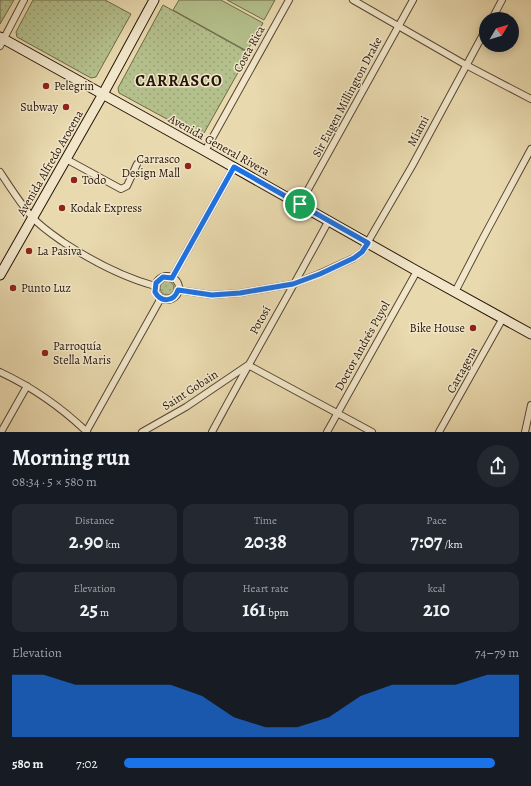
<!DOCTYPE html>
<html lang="en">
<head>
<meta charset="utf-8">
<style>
	:root { --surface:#171b24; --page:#242831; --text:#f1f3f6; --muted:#9ea1a6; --accent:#1a73e8 }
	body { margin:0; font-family:Alegreya,serif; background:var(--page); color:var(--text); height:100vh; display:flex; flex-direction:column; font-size:15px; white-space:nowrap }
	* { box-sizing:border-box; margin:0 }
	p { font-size:13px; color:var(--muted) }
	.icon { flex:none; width:22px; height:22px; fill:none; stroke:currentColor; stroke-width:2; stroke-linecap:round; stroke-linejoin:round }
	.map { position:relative; height:432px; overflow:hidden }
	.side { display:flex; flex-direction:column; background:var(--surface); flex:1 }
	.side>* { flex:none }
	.needle { width:26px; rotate:52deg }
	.controls { position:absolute; left:479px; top:12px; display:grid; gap:8px }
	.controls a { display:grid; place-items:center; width:40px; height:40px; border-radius:50%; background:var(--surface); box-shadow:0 2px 10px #0003; font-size:20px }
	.pin { position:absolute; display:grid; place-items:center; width:34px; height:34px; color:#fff; margin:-17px; border:2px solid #fff; border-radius:50%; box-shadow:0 1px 4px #0007 }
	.round { display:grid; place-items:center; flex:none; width:42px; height:42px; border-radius:21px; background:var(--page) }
	.summary { display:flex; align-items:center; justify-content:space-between; height:68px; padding:0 12px }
	h1 { font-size:22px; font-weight:700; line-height:30px }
	.metrics { display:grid; grid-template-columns:repeat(3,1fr); gap:6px; height:68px; padding:4px 12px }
	.metrics div { display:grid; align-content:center; border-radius:10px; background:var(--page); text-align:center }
	.metrics b { font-size:20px; font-weight:700 }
	.metrics small { font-size:11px; font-weight:400 }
	.metrics p { font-size:11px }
	.chart { height:112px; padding:8px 12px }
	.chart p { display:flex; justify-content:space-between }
	.chart svg { width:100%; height:72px; margin-top:4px; fill:var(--accent); opacity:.7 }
	ul { padding:0 12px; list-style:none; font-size:13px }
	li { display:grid; grid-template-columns:64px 48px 1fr; align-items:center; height:30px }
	li i { height:10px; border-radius:5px; background:var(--accent) }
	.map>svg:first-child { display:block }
	.grass { fill:url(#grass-dots); stroke:#6c6a4a }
	.garden { fill:#b4c08c; stroke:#6c6a4a }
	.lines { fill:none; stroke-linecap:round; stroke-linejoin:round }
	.street-casing { stroke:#564632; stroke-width:8 }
	.secondary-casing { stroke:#251508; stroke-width:11 }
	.street { stroke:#f1e6ca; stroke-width:6 }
	.secondary { stroke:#f1e6ca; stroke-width:9 }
	.route-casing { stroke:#fff; stroke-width:8 }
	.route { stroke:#1a73e8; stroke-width:5 }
	.poi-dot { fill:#8f2418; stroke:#f1e6ca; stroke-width:1.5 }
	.labels { text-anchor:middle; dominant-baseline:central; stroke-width:3; stroke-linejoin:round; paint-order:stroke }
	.street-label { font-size:12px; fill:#251508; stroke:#f1e6ca }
	.poi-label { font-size:12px; fill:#251508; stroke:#f1e6ca; text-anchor:start }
	.district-label { font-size:16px; font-weight:bold; letter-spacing:1px; fill:#251508; stroke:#f1e6ca }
</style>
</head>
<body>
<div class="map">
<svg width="531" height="432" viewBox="0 0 531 432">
	<defs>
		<pattern id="grass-dots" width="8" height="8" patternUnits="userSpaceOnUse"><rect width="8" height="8" fill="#b4c08c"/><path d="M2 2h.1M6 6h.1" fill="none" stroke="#9ba477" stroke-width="1.8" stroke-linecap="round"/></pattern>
	</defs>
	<rect width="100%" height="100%" fill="#e9d9ae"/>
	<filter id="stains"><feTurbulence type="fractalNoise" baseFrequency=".005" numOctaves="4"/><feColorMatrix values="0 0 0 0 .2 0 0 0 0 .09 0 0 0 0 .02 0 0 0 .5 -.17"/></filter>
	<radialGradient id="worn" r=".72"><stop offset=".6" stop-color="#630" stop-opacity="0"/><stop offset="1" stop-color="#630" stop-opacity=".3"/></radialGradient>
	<!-- grass -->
	<g class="grass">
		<path d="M 0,0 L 14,0 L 0,24 Z"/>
		<path d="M 33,0 L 105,0 L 131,14 L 96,77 L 91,78 L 17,37 L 16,32 Z"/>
		<path d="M 163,5 L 249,53 L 204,133 L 198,136 L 119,93 L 118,88 Z"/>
		<circle cx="167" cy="288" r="7"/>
	</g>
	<!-- garden -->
	<g class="garden">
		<path d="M 179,0 L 221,0 L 263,23 L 247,51 L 173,10 Z"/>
		<path d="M 227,0 L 275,0 L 264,20 Z"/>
	</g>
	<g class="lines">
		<!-- street casing -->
		<g class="street-casing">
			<g id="street">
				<path d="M 353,0 L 466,65 L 531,99"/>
				<path d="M 492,19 L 502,0"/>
				<path d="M 0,46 L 24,0"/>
				<path d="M 205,151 L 289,0"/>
				<path d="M 66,159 L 121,189 L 127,186 L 137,164"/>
				<path d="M 0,172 C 10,187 20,203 32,217 C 41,227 53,235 63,242 C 92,261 122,277 155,286"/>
				<path d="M 300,204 L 413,0"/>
				<circle cx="167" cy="288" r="12"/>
				<path d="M 172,278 L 234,167"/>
				<path d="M 178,290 L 212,295 L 240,293 L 293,284 L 319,274 L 354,258 L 362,252 L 412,166 L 486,29"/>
				<path d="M 455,292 L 483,238 L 531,149"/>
				<path d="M 0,372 C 32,387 62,408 87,432"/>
				<path d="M 1,432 L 27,386"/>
				<path d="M 86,432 L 161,298"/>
				<path d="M 142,432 L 186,407 L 248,365 L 372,432"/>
				<path d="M 212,432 C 250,361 291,291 329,220"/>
				<path d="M 327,432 L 417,271"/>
				<path d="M 439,432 L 503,318"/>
				<path d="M 525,432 L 531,405"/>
			</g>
		</g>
		<!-- secondary casing -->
		<g class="secondary-casing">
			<g id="secondary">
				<path d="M 0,37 L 205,151 L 417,271 L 531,334"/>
				<path d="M 0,275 L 103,94 L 154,0"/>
			</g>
		</g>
		<!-- street -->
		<use href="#street" class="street"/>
		<!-- secondary -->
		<use href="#secondary" class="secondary"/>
	</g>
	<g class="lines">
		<!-- route casing -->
		<g class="route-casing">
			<path id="route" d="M 234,167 L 368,243 L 362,252 L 354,258 L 320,274 L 293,284 L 240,293 L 212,295 L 178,290 C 174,302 161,303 155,292 L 156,283 L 163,277 L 172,278 Z"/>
		</g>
		<!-- route -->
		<use href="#route" class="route"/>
	</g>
	<!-- markers -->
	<g class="poi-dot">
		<circle cx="46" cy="86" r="4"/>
		<circle cx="66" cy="107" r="4"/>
		<circle cx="188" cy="166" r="4"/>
		<circle cx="74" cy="180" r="4"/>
		<circle cx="62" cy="208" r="4"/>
		<circle cx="29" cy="251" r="4"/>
		<circle cx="13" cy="288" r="4"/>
		<circle cx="473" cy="328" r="4"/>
		<circle cx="45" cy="353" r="4"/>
	</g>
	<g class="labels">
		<!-- street labels -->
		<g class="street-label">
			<text transform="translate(249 49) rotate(-61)">Costa Rica</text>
			<text transform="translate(347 97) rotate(-62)">Sir Eugen Millington Drake</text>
			<text transform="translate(418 131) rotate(-62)">Miami</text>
			<text transform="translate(219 145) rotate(29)">Avenida General Rivera</text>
			<text transform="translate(50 163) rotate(-60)">Avenida Alfredo Arocena</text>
			<text transform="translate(260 320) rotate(-61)">Potosí</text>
			<text transform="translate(362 346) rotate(-61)">Doctor Andrés Puyol</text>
			<text transform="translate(462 370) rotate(-61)">Cartagena</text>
			<text transform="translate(190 390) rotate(-33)">Saint Gobain</text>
		</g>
		<!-- poi labels -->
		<g class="poi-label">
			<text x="54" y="86">Pelegrin</text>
			<text x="58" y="107" text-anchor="end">Subway</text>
			<text x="180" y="159" text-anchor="end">Carrasco<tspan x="180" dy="14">Design Mall</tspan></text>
			<text x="82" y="180">Todo</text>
			<text x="70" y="208">Kodak Express</text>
			<text x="37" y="251">La Pasiva</text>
			<text x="21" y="288">Punto Luz</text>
			<text x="465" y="328" text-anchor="end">Bike House</text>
			<text x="53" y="346">Parroquía<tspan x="53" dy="14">Stella Maris</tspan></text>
		</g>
		<!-- district labels -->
		<g class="district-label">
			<text x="179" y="81">CARRASCO</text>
		</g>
	</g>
	<rect width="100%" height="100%" filter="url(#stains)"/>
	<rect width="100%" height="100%" fill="url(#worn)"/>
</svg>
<div class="controls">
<a><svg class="needle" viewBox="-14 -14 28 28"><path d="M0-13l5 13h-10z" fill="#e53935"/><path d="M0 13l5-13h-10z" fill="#9ea1a6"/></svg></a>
</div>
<div class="pin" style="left:300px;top:204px;background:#1e9e55"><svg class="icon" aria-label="arrive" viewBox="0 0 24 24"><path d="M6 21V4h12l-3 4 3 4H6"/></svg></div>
</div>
<section class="side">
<div class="summary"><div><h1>Morning run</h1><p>08:34 · 5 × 580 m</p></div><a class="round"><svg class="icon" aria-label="share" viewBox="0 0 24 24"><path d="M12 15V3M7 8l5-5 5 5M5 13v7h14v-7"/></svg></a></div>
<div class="metrics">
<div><p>Distance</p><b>2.90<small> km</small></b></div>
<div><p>Time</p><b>20:38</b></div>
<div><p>Pace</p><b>7:07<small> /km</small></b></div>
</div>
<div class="metrics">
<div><p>Elevation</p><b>25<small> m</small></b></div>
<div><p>Heart rate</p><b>161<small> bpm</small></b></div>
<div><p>kcal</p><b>210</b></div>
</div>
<div class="chart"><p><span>Elevation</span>74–79 m</p>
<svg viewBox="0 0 160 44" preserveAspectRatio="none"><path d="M0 44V6L10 6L20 12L30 12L40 12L50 12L60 19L70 32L80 38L90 38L100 32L110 19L120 12L130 12L140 12L150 6L160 6V44z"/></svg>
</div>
<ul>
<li><b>580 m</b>7:02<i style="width:94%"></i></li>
</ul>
</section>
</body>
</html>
